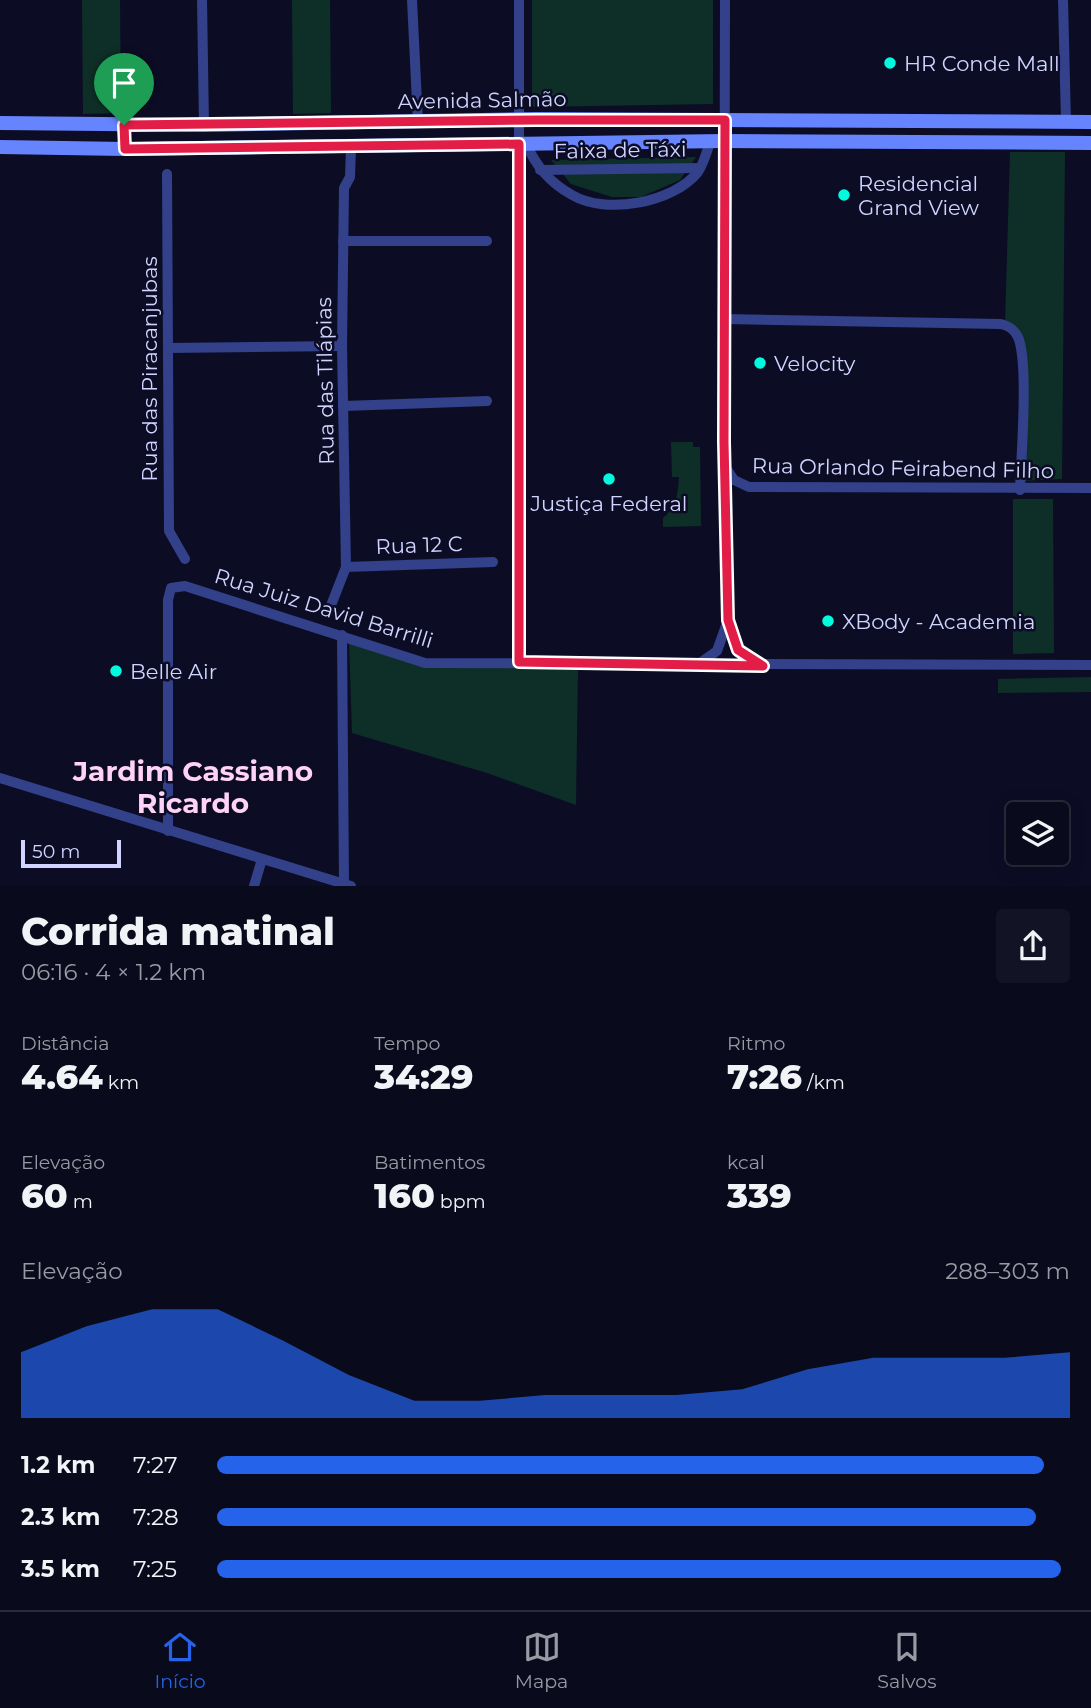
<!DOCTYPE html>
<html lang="pt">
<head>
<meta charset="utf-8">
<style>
	:root { --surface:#090a1c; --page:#121325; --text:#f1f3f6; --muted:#999aa3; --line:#292b3b; --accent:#2563eb }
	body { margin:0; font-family:Montserrat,sans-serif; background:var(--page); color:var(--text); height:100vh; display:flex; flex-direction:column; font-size:26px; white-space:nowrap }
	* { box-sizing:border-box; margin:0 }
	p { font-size:23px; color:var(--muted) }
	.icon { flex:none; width:38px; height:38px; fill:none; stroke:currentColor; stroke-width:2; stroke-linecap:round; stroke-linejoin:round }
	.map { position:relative; height:886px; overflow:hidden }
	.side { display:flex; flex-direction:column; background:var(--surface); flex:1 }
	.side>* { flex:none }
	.buttons { position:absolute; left:1006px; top:802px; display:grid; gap:14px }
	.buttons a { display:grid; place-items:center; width:63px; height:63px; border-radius:7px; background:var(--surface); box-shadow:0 4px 18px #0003,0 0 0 2px var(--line); font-size:35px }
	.scale { position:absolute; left:21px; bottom:18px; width:100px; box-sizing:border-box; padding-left:7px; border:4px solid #d0d4ff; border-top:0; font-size:19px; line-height:24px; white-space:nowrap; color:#d0d4ff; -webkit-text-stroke:5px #0c0d25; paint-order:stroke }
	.pin { position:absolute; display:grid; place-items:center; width:60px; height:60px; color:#fff; margin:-72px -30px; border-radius:50% 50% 50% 0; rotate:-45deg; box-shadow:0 0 7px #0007 }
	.pin .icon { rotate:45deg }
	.round { display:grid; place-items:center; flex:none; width:74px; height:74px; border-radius:7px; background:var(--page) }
	.overview { display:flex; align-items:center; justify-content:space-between; height:119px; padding:0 21px }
	h1 { font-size:38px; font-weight:800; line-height:52px }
	.figures { display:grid; grid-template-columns:repeat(3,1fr); gap:10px; height:119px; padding:7px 21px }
	.figures div { display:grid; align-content:center }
	.figures b { font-size:35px; font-weight:800 }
	.figures small { font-size:19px; font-weight:400 }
	.figures p { font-size:19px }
	.chart { height:196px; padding:14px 21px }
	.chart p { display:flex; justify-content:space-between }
	.chart svg { width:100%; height:126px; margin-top:7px; fill:var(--accent); opacity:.7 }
	ul { padding:0 21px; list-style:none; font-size:23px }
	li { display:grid; grid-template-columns:112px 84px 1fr; align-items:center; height:52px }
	li i { height:18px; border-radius:9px; background:var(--accent) }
	.dock { display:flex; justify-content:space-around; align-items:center; height:98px; border-top:2px solid var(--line); background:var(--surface); font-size:19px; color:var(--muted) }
	.dock a { display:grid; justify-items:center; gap:4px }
	.dock .active { color:var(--accent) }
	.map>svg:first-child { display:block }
	.green { fill:#0e2f27 }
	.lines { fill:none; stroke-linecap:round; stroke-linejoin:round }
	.street { stroke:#324189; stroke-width:10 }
	.secondary { stroke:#6784ff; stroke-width:14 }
	.route-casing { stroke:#fff; stroke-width:14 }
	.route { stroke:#e11d48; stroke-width:9 }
	.poi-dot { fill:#00fbde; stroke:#0c0d25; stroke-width:2.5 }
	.labels { text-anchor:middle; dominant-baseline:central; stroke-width:5; stroke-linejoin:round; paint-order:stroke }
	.poi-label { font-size:21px; fill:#d0d4ff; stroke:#0c0d25; text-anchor:start }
	.street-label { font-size:21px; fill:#d0d4ff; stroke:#0c0d25 }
	.district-label { font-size:28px; font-weight:bold; fill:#ffd2f8; stroke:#0c0d25 }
</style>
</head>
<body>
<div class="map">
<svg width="1091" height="886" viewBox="0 0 1091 886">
	<rect width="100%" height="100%" fill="#0c0d25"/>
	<!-- green -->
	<g class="green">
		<path d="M 82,0 L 120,0 L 121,113 L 83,114 Z"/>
		<path d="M 292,0 L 330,0 L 331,113 L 293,114 Z"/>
		<path d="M 532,0 L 713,0 L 713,104 L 532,107 Z"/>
		<path d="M 1010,152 L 1065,152 L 1062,479 L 1022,481 L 1022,344 L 1005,324 Z"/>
		<path d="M 696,157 L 680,180 L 641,197 L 612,197 L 571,184 L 551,160 Z"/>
		<path d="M 671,442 L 693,442 L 693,447 L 700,447 L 701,526 L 663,527 L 663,518 C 676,507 678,494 679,477 L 672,477 Z"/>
		<path d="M 1013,499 L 1053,499 L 1054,653 L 1013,654 Z"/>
		<path d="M 349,641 L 425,665 L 578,668 L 576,805 L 487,773 L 352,733 Z"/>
		<path d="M 1091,677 L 1091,692 L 998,693 L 998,679 Z"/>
	</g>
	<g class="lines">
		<!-- street -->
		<g class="street">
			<path d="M 202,0 L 204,125"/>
			<path d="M 412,0 L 418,123"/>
			<path d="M 519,0 L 519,662"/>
			<path d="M 725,0 L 724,442 L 728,620 L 738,650 L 763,666"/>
			<path d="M 1063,0 L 1066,122"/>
			<path d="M 526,144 C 537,167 549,182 572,195 C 606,215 673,203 698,172 C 704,163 707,151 710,142"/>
			<path d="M 540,170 L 700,168"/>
			<path d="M 167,174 L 169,531 L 185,559"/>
			<path d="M 343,241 L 487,241"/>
			<path d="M 725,319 L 1001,324 C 1009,326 1014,329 1018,337 C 1029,363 1021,458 1020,490"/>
			<path d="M 168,348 L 342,346"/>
			<path d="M 344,406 L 487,401"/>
			<path d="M 726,468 L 734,480 L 749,487 L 1091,488"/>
			<path d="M 346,567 L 493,562"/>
			<path d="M 328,613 L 346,567 L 342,346 L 344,188 L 350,177 L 351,147"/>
			<path d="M 342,635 L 344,883"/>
			<path d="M 697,665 L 717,651 L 728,620"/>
			<path d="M 0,778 L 351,886"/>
			<path d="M 168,831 L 168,600 L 171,588 L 185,586 L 425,663 L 1091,665"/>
			<path d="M 254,886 L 262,859"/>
		</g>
		<!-- secondary -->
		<g class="secondary">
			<path d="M 0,123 L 204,125 L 537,119 L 1091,122"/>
			<path d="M 0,147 L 125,149 L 724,141 L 1091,143"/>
		</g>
	</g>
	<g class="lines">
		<!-- route casing -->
		<g class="route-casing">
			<path id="route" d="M 537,120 L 725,120 L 724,442 L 728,620 L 738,650 L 763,666 L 519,662 L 519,144 L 125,149 L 124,125 Z"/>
		</g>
		<!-- route -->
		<use href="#route" class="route"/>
	</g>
	<!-- markers -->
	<g class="poi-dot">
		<circle cx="890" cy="63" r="7"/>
		<circle cx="844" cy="195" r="7"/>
		<circle cx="760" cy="363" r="7"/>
		<circle cx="609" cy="479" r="7"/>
		<circle cx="828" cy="621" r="7"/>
		<circle cx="116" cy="671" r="7"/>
	</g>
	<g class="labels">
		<!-- poi labels -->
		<g class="poi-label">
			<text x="904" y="63">HR Conde Mall</text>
			<text x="858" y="183">Residencial<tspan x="858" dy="24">Grand View</tspan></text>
			<text x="774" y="363">Velocity</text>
			<text x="609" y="503" text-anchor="middle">Justiça Federal</text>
			<text x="842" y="621">XBody - Academia</text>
			<text x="130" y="671">Belle Air</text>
		</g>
		<!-- street labels -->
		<g class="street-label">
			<text transform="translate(482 100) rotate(-1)">Avenida Salmão</text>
			<text transform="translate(620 150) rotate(-1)">Faixa de Táxi</text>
			<text transform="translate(149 369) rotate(-90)">Rua das Piracanjubas</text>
			<text transform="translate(325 381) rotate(-91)">Rua das Tilápias</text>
			<text transform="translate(903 468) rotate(1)">Rua Orlando Feirabend Filho</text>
			<text transform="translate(419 545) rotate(-2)">Rua 12 C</text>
			<text transform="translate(324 608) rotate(17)">Rua Juiz David Barrilli</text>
		</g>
		<!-- district labels -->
		<g class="district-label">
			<text x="193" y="771">Jardim Cassiano<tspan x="193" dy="32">Ricardo</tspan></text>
		</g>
	</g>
</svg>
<div class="buttons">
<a><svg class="icon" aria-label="layers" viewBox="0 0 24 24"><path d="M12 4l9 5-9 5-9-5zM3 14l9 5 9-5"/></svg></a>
</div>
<div class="scale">50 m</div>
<div class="pin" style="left:124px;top:125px;background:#1e9e55"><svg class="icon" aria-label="arrive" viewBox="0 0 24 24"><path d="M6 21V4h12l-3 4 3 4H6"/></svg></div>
</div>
<section class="side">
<div class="overview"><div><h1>Corrida matinal</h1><p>06:16 · 4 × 1.2 km</p></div><a class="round"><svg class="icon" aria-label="share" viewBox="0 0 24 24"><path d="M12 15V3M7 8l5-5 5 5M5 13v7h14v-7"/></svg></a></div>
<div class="figures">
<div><p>Distância</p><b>4.64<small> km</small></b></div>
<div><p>Tempo</p><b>34:29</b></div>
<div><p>Ritmo</p><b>7:26<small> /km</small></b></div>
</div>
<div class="figures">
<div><p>Elevação</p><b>60<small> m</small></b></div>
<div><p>Batimentos</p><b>160<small> bpm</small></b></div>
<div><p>kcal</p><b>339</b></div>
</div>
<div class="chart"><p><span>Elevação</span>288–303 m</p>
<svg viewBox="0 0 160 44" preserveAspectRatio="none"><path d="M0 44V21L10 12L20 6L30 6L40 17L50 29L60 38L70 38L80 36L90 36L100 36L110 34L120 27L130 23L140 23L150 23L160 21V44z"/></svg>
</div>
<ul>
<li><b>1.2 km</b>7:27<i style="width:97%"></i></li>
<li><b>2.3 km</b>7:28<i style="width:96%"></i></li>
<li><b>3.5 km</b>7:25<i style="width:99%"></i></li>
</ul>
</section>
<nav class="dock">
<a class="active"><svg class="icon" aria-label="home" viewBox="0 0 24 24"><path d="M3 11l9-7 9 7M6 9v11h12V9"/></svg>Início</a>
<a><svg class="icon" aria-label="map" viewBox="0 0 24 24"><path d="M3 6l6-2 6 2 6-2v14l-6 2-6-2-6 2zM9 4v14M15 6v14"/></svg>Mapa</a>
<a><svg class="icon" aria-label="saved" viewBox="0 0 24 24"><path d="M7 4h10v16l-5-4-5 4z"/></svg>Salvos</a>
</nav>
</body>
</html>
